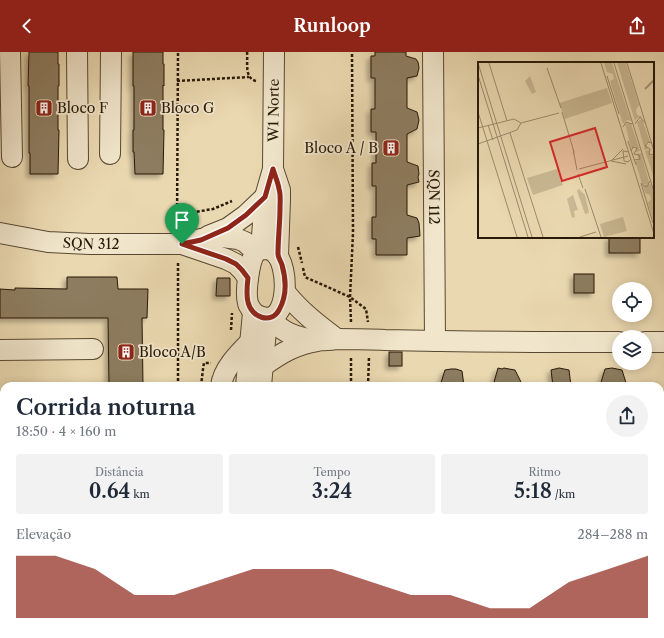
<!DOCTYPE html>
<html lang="pt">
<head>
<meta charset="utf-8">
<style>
	:root { --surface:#fff; --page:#f2f2f3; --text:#1f2937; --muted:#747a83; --accent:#8f2418 }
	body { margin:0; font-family:"Libre Caslon Text",serif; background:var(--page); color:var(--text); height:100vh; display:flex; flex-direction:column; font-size:15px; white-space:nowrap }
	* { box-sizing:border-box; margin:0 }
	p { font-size:13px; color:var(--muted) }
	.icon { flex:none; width:22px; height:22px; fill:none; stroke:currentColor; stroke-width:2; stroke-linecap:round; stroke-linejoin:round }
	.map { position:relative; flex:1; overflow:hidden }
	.details { position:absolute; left:0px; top:330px; width:664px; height:256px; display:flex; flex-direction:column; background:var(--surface); border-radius:12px 12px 0 0; box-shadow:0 2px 10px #0003 }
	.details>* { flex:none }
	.controls { position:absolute; left:612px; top:230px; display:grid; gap:8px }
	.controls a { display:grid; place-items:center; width:40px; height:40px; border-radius:50%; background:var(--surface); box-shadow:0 2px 10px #0003; font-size:20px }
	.pin { position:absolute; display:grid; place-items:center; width:34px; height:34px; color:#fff; margin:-41px -17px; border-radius:50% 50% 50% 0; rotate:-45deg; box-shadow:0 0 4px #0007 }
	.pin .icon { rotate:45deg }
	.round { display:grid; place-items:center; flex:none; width:42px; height:42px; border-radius:21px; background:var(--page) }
	.summary { display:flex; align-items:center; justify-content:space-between; height:68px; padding:0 16px }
	h1 { font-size:22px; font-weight:600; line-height:30px }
	.figures { display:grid; grid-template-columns:repeat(3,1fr); gap:6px; height:68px; padding:4px 16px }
	.figures div { display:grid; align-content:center; border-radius:4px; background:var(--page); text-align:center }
	.figures b { font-size:20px; font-weight:600 }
	.figures small { font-size:11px; font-weight:400 }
	.figures p { font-size:11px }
	.chart { height:112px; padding:8px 16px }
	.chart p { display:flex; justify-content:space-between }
	.chart svg { width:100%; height:72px; margin-top:4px; fill:var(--accent); opacity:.7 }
	header { display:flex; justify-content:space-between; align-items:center; height:52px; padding:0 16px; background:var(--accent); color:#fff; font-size:18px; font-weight:600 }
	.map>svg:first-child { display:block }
	.building { fill:#8d7c5f; stroke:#281908; filter:url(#shadow) }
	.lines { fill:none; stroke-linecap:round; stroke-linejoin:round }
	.minor-casing { stroke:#584932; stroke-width:22 }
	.path { stroke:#281908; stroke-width:2.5; stroke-dasharray:3 2; stroke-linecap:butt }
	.minor { stroke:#f1e6cc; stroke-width:20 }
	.route-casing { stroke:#fff; stroke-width:8 }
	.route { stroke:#8f2418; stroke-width:5 }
	.labels { text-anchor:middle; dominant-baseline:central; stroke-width:3.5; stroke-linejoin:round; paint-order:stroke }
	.poi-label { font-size:14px; fill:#281908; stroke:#f1e6cc; text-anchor:start }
	.street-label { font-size:14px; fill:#281908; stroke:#f1e6cc }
	.inset-river { fill:none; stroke:#a89777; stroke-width:2 }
	.inset-road { fill:none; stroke:#9c8c6d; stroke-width:1 }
	.view { fill:#d62828; fill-opacity:0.15; stroke:#d62828; stroke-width:2 }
	.inset-edge { fill:none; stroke:#281908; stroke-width:2 }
</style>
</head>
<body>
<header><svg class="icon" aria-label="back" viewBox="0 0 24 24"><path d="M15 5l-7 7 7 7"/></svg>Runloop<svg class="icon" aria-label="share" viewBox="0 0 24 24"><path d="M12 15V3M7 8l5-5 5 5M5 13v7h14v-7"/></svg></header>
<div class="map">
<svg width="664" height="586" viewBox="0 0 664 586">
	<defs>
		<filter id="shadow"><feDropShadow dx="-3.5" dy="3.5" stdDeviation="2" flood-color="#0004"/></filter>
	</defs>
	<rect width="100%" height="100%" fill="#ead8b0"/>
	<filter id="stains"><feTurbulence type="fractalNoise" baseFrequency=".005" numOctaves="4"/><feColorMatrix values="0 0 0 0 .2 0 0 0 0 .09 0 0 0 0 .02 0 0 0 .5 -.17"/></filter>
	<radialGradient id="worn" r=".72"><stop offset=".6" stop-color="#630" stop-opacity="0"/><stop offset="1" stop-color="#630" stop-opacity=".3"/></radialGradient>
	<!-- building -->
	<g class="building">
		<path d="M 29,0 L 58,0 L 58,12 L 59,12 L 59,34 L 58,34 L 58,78 L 59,78 L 58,122 L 30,122 L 30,101 L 29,101 L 29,34 L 28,34 Z"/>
		<path d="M 133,0 L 163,0 L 163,12 L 164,12 L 164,34 L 163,33 L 163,78 L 164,78 L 163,122 L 135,122 L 134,100 L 133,100 L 133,78 L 134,78 L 134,34 L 133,34 Z"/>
		<path d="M 375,0 L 406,0 L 406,4 L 416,7 L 418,10 L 419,16 L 417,24 L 407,26 L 407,56 L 417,60 L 419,68 L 417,77 L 407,82 L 407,110 L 418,114 L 419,122 L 418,125 L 419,130 L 407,133 L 407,163 L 417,166 L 419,171 L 420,184 L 407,186 L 407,203 L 376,203 L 376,187 L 372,187 L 372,165 L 376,165 L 376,134 L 372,134 L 372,111 L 376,111 L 376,80 L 371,80 L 371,57 L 375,57 L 375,26 L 371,26 L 371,4 L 375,4 Z"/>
		<rect x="609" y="185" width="31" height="16"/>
		<rect x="574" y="222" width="20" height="19"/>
		<path d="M 67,225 L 117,225 L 118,237 L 148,237 L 147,266 L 142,266 L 143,334 L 109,334 L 108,266 L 0,266 L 0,237 L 15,238 L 15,236 L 67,237 Z"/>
		<path d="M 217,226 L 230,226 L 230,244 L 216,244 Z"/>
		<rect x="389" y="300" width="13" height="14"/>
		<path d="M 498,316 L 502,317 L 504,316 L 509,317 L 515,318 L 523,334 L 493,334 Z"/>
		<path d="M 559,316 L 569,318 L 571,334 L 553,334 L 551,318 Z"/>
		<path d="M 612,316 L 622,318 L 627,334 L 600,334 L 605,317 Z"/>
		<path d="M 451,317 L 456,317 L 462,319 L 464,334 L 440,334 L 445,318 Z"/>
	</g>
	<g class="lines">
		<!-- minor casing -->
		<g class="minor-casing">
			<g id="minor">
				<path d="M 10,0 L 12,105"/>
				<path d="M 77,0 L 78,107"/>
				<path id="s1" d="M 433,0 L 435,289"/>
				<path d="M 110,102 L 111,0"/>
				<path d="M 273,117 L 280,138 L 280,148 L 278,204"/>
				<path id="s2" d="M 0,181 L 48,190 L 89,192 L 182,192 L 201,187 L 222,185 L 238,187 L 245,190 L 256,200"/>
				<path d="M 208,184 L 228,176 L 246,163 L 265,145"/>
				<path d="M 182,192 L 226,207 L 236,212 L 242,218 L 248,226"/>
				<path id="s3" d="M 261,197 L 265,145 L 273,117 L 274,0"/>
				<path d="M 261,197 C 267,197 271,197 275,201 C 290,214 289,273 263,265 C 257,264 253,261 251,257 C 250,255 248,253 248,251 C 245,241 249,208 256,200 C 257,199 260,198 261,197 Z"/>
				<path d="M 285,240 C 300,259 318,273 337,287"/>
				<path d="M 271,266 C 280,280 299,286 315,288 C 322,289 329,288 336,287 C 353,287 369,287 385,288 C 463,290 541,290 619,290"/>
				<path d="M 645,290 L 664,290"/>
				<path d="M 0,298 L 93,297"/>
				<path d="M 263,314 C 280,302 296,292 317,289"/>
				<path d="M 221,334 C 223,317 238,302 250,290"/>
				<path d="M 246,334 L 253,261"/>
				<path d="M 261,334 L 267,266"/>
				<path d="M 660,524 L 664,524"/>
				<path d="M 239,582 L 239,586"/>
				<path d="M 267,586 L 268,582"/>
			</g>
		</g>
		<!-- path -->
		<g class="path">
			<path d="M 247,0 C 248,11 244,26 256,29"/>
			<path d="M 177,29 L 249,25"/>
			<path d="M 177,163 L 213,157 L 232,149"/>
			<path d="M 177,174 L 178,0"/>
			<path d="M 298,195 L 302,211"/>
			<path d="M 303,216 L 305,225 L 350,245 L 366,257 L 368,270"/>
			<path d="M 351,270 L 350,245 L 353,181 L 352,0"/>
			<path d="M 231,278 L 232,261"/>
			<path d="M 178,334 L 178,211"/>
			<path d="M 201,334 L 203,317 L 204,311 L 211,311"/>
			<path d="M 351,334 L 351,305"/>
			<path d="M 368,334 L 369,305"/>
			<path d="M 660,380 L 664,380"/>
			<path d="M 0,393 L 4,394"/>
			<path d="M 660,552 L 664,552"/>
			<path d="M 213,582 L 214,586"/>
			<path d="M 355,582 L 355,586"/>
			<path d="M 565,586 L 566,582"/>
		</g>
		<!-- minor -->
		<use href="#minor" class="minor"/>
	</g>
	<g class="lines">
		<!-- route casing -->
		<g class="route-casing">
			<path id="route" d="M 273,117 C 275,124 278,130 279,137 C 281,143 280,150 280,156 C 280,171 278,186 278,202 C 278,206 281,209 282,213 C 286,227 287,244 279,258 C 271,273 251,265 248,250 C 246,242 247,234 248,226 L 242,218 L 236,212 L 226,207 L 182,192 L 201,188 L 228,176 L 246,163 L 265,145 Z"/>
		</g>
		<!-- route -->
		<use href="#route" class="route"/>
	</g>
	<!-- icons -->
	<defs>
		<g id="building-square" transform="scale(0.9)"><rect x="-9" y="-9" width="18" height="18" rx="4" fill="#8f2418" stroke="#f1e6cc"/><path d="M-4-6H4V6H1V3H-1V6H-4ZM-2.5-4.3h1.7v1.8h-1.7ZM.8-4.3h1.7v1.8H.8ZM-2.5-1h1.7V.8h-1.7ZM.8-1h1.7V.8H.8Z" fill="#fff"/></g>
	</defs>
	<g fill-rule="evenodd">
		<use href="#building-square" x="44" y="56"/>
		<use href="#building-square" x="148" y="56"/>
		<use href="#building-square" x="391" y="96"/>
		<use href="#building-square" x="126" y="300"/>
	</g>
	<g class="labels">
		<!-- poi labels -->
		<g class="poi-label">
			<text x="57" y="56">Bloco F</text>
			<text x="161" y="56">Bloco G</text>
			<text x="378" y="96" text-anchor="end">Bloco A / B</text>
			<text x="139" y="300">Bloco A/B</text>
		</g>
		<!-- street labels -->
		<g class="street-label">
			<text stroke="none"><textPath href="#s3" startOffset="140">W1 Norte</textPath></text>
			<text stroke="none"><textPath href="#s1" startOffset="145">SQN 112</textPath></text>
			<text stroke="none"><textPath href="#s2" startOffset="92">SQN 312</textPath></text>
		</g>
	</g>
	<!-- overview -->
	<g transform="translate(478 10)">
		<rect width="176" height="176" fill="#ead8b0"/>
		<path d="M 126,1 L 134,1 L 153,59 L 149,58 L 145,62 L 132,19 L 136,17 L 135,12 L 129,10 ZM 139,1 L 148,1 L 161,43 L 158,48 L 159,53 L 165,55 L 160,55 L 157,59 ZM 52,14 L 58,30 L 54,32 L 47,19 ZM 129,26 L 134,41 L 87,57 L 81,41 ZM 164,57 L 172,80 L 168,80 L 170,87 L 167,88 L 159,60 ZM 147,61 L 153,62 L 162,89 L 158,90 L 158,84 L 153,86 ZM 171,88 L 171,94 L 176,93 L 176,116 L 167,89 ZM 163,91 L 171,120 L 171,123 L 164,122 L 157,99 L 161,98 L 159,92 ZM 79,107 L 85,123 L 55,133 L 49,116 ZM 173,122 L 176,133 L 176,161 L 170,141 L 173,137 L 172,133 L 167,131 L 165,124 ZM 101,127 L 107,133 L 111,151 L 107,152 L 99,129 ZM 95,133 L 100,148 L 96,149 L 97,155 L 94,156 L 89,137 ZM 145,155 L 149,169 L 126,175 L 122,162 Z" fill="#c9b893"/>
		<path class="inset-river" d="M 167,27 L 176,18"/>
		<path class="inset-road" d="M 0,1 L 54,175M 11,1 L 29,59M 123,1 L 176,172M 136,1 L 176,130M 149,1 L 176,89M 69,6 L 83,46M 0,13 L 50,175M 129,14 L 141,52M 0,50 L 39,175M 84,50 L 96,90 L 95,92M 43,61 L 81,51M 157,62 L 162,55 L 168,62M 10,63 L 15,78M 145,65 L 148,60 L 154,62M 0,66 L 36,57 L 43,61M 32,71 L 65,175M 150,79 L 158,103M 174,81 L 170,80 L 167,84 L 172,87 L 171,93 L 176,92M 0,82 L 39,68 L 43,61M 95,87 L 99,108M 153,89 L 155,85 L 159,86 L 156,92 L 161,93 L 162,97 L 156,98M 151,90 L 145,89 L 146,99 L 150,100 L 153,97M 133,99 L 145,87M 133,99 L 148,102M 101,107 L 150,94M 100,112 L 105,126M 163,121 L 175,161M 163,122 L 169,125 L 172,119M 107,127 L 123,175M 102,175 L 118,170"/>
		<path class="view" d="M 117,66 L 129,105 L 84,119 L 72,80 Z"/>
		<rect width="176" height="176" class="inset-edge"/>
	</g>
	<rect width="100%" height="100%" filter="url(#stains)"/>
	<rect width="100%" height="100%" fill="url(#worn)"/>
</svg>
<div class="controls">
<a><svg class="icon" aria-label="locate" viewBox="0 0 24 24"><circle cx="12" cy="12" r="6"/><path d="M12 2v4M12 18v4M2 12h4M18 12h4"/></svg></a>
<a><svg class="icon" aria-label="layers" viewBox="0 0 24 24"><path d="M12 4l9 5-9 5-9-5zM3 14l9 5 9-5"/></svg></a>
</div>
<div class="pin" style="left:182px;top:192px;background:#1e9e55"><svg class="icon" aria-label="arrive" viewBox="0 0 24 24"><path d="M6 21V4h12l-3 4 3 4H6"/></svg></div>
<section class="details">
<div class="summary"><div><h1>Corrida noturna</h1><p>18:50 · 4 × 160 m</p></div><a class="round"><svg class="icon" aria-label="share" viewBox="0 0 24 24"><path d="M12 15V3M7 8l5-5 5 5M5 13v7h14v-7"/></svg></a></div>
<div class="figures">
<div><p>Distância</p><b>0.64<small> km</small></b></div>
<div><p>Tempo</p><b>3:24</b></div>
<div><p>Ritmo</p><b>5:18<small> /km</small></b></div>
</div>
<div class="chart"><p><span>Elevação</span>284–288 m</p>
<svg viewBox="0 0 160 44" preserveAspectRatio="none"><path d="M0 44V6L10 6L20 14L30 30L40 30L50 22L60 14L70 14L80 14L90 22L100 30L110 30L120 38L130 38L140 22L150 14L160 6V44z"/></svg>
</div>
</section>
</div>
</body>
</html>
